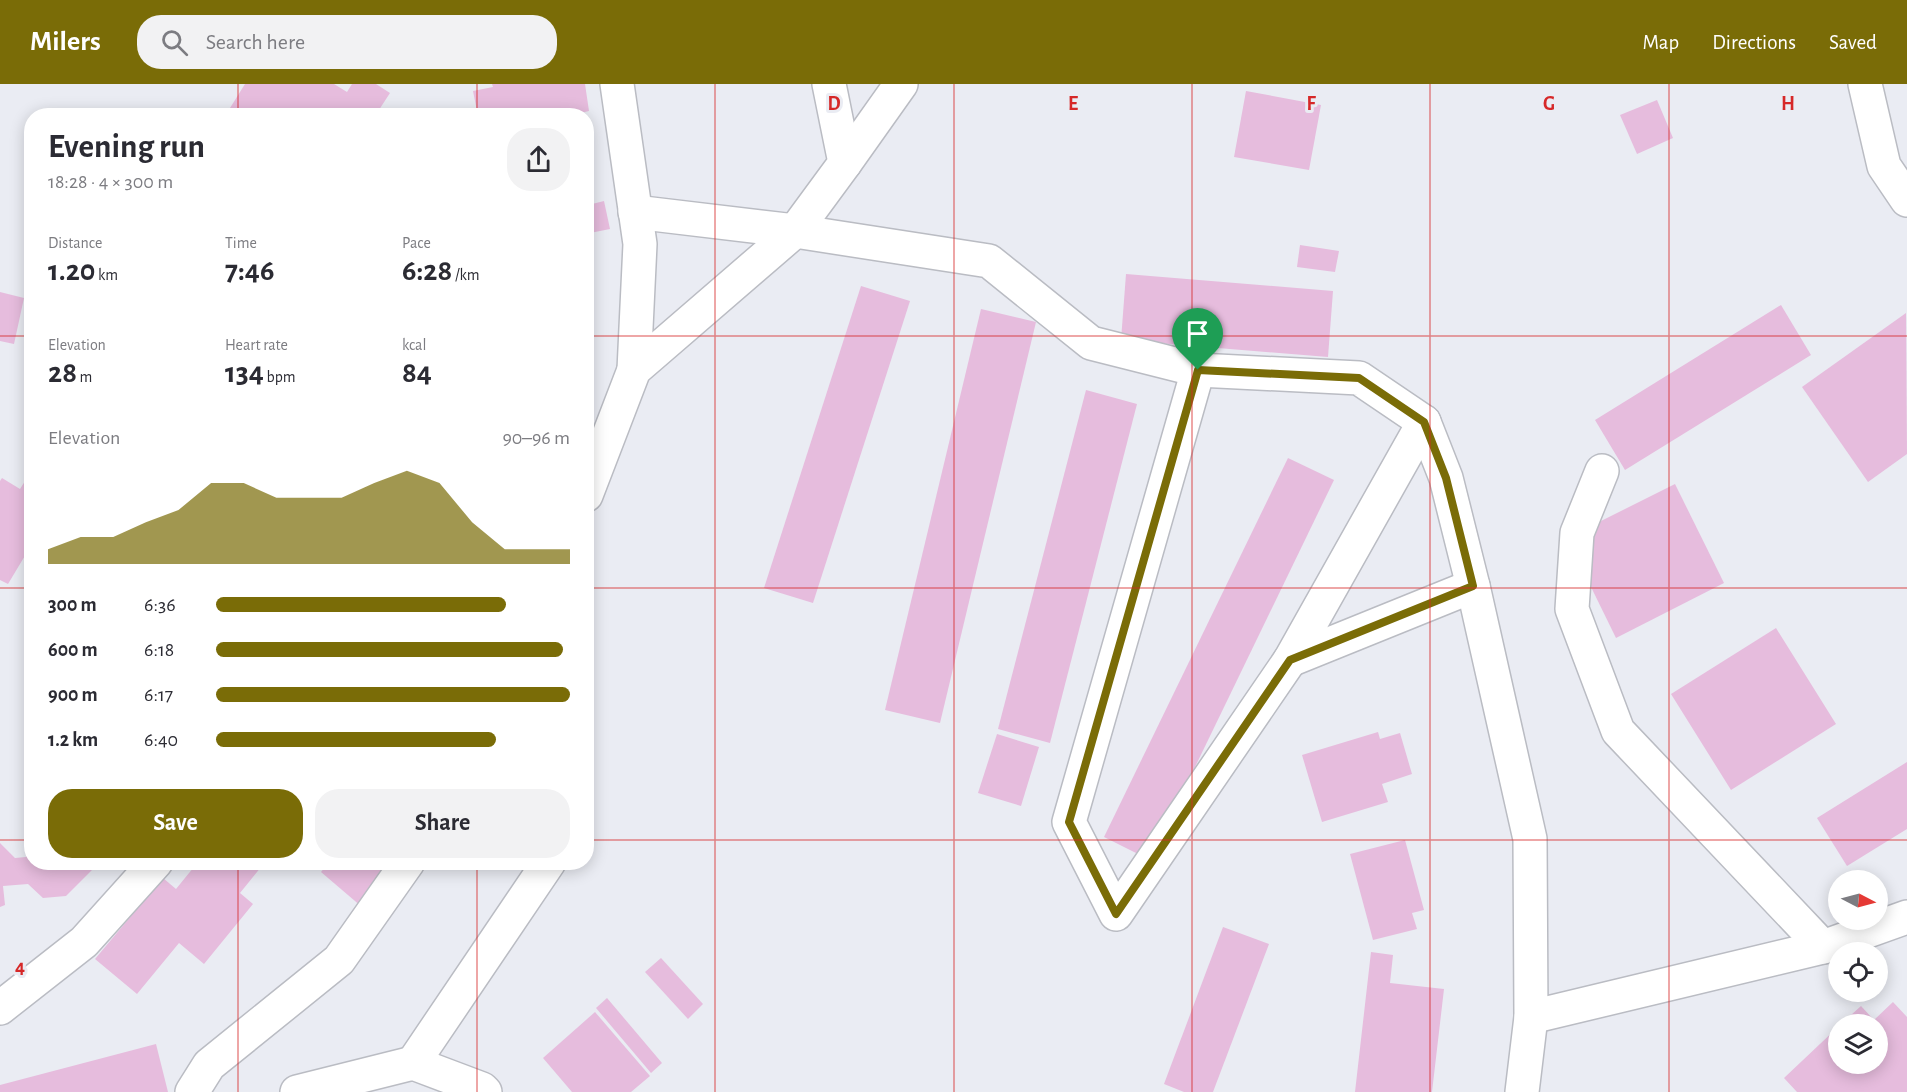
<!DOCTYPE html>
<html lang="en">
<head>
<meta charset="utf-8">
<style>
	:root { --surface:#fff; --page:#f2f2f3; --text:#2b2b33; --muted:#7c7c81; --accent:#7a6c07 }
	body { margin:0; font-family:"Alegreya Sans",sans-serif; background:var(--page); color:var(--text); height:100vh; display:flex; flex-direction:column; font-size:22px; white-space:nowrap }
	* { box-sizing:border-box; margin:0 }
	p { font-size:20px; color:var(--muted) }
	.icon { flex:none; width:33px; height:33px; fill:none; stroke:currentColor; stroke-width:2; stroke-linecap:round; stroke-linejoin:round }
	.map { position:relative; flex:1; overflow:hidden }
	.panel { position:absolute; left:24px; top:24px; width:570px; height:762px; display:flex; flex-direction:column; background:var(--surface); border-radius:24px; box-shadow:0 3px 15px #0003 }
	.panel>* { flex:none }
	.needle { width:39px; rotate:96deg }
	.buttons { position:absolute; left:1828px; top:786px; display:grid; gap:12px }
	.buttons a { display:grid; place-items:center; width:60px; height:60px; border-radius:50%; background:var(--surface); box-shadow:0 3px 15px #0003; font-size:30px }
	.pin { position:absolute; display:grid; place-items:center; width:51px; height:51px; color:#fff; margin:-62px -26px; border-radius:50% 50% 50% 0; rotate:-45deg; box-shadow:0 0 6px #0007 }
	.pin .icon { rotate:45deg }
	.round { display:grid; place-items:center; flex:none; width:63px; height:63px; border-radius:24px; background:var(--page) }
	.summary { display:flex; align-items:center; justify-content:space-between; height:102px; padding:0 24px }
	h1 { font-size:33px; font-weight:600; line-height:45px }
	.figures { display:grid; grid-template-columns:repeat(3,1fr); gap:9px; height:102px; padding:6px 24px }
	.figures div { display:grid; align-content:center }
	.figures b { font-size:30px; font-weight:600 }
	.figures small { font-size:16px; font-weight:400 }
	.figures p { font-size:16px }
	.chart { height:168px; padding:12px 24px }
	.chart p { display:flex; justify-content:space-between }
	.chart svg { width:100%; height:108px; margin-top:6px; fill:var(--accent); opacity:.7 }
	.button { display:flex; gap:12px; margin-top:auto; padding:12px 24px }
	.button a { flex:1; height:69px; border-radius:24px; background:var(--accent); color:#fff; font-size:24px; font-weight:600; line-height:69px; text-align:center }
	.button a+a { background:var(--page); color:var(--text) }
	ul { padding:0 24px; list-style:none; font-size:20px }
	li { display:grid; grid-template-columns:96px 72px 1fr; align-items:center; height:45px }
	li i { height:15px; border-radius:8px; background:var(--accent) }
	header { display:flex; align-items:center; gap:36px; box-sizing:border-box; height:84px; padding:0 30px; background:var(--accent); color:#fff }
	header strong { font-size:28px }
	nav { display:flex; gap:33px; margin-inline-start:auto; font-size:21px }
	.search { width:420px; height:54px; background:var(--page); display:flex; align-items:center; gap:15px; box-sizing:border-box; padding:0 21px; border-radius:24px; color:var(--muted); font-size:22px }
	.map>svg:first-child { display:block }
	.building { fill:#e6bcdd }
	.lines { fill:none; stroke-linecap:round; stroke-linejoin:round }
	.street-casing { stroke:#babcc3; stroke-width:36 }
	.street { stroke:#fff; stroke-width:33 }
	.route-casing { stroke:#fff; stroke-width:12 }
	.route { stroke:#7a6c07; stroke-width:8 }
	.grid { fill:none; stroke:#d62828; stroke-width:1.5; stroke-opacity:0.55 }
	.grid-label { font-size:20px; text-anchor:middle; font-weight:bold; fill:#d62828; stroke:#eaecf3; stroke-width:6; stroke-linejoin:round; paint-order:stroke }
</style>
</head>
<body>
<header>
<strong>Milers</strong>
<div class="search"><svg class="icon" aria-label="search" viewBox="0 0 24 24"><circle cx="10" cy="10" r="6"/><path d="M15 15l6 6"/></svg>Search here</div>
<nav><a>Map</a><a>Directions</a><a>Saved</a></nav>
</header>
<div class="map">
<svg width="1907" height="1008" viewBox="0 0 1907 1008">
	<rect width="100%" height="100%" fill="#eaecf3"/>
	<!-- building -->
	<g class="building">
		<path d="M 245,0 L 334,0 L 347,8 L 352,0 L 376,0 L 390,9 L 375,32 L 225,32 Z"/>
		<path d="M 492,0 L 585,0 L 589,27 L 568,32 L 478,32 L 473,7 L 493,3 Z"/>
		<path d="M 1246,7 L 1321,21 L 1309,86 L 1234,73 Z"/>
		<path d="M 1657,16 L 1673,54 L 1637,70 L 1620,31 Z"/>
		<path d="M 586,98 L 592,120 L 604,117 L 610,145 L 590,149 L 594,168 L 586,170 Z"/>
		<path d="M 1300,161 L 1339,167 L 1335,188 L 1297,183 Z"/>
		<path d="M 1126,190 L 1333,207 L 1328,273 L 1121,256 Z"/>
		<path d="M 861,202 L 910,217 L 813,519 L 764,504 Z"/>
		<path d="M 0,208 L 24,214 L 14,260 L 0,257 Z"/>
		<path d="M 1781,221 L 1811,271 L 1625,386 L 1595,336 Z"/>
		<path d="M 981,225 L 1036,238 L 940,639 L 885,626 Z"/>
		<path d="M 1906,229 L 1907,370 L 1868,398 L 1802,303 Z"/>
		<path d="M 1086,306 L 1137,320 L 1050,659 L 998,645 Z"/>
		<path d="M 1288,374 L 1334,396 L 1150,776 L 1104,753 Z"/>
		<path d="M 2,394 L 20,405 L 27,394 L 32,397 L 32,460 L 8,500 L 0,496 L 0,397 Z"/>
		<path d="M 1675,400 L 1724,499 L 1616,554 L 1567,454 Z"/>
		<path d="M 1776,544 L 1836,640 L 1731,706 L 1671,610 Z"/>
		<path d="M 1378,648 L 1380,655 L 1400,649 L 1412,690 L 1382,700 L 1388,718 L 1322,738 L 1302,671 Z"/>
		<path d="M 997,650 L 1039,663 L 1021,722 L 978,709 Z"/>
		<path d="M 1907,678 L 1907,745 L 1847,782 L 1817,734 Z"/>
		<path d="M 1405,756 L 1424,826 L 1412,829 L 1417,845 L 1373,856 L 1350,770 Z"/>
		<path d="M 0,759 L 15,774 L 26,773 L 32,767 L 32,778 L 100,778 L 66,812 L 43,814 L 28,800 L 3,802 L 5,821 L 0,823 Z"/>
		<path d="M 198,778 L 265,778 L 240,809 L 253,820 L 204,880 L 179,859 L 137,910 L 95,875 L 163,794 L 176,805 Z"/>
		<path d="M 329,778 L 401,778 L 362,823 L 321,788 Z"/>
		<path d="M 1223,843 L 1269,860 L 1213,1008 L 1184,1008 L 1164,1000 Z"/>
		<path d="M 1371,868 L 1393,871 L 1390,899 L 1444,905 L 1432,1008 L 1355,1008 Z"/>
		<path d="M 661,874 L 703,920 L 688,935 L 645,888 Z"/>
		<path d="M 607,914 L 662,979 L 651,989 L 596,924 Z"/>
		<path d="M 1893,918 L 1907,933 L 1907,1008 L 1797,1008 L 1784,994 L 1839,942 L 1839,980 L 1878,980 L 1878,940 L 1841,940 L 1861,922 L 1874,936 Z"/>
		<path d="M 595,928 L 650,992 L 631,1008 L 572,1008 L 543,974 Z"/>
		<path d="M 156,960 L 168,1008 L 0,1008 L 0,1001 Z"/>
	</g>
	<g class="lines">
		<!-- street casing -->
		<g class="street-casing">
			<g id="street">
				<path d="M 617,0 L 640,160 L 634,286"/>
				<path d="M 1865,0 L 1884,82 L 1907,116"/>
				<path d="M 845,79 L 901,0"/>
				<path d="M 635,128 L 795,147 L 989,177 L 1091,259 L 1198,286 L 1359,294 L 1424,338 L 1446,394 L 1473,502 L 1530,755 L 1531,933 L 1522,1008"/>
				<path d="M 1198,286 L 1069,738 L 1116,830 L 1290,576 L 1424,338"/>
				<path d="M 1602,387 L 1577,449 L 1572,525 L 1618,647 L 1823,863"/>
				<path d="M 586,411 L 634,286 L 795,147 L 845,79 L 829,0"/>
				<path d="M 1290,576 L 1473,502"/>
				<path d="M 0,924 L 84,858 L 156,778"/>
				<path d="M 1531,933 L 1823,863 L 1907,833"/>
				<path d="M 413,979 L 549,778"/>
				<path d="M 192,1008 L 209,981 L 339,876 L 408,778"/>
				<path d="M 297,1008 L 413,979 L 482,1005 L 485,1008"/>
			</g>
		</g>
		<!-- street -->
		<use href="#street" class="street"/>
	</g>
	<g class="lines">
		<!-- route casing -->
		<g class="route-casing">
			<path id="route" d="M 1198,286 L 1359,294 L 1424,338 L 1446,394 L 1473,502 L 1290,576 L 1116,830 L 1069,738 Z"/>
		</g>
		<!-- route -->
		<use href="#route" class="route"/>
	</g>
	<!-- grid -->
	<path class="grid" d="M 238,0 L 238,32M 477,0 L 477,32M 715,0 L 715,1008M 954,0 L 954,1008M 1192,0 L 1192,1008M 1430,0 L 1430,1008M 1669,0 L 1669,1008M 0,252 L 32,252M 586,252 L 1907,252M 0,504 L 32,504M 586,504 L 1907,504M 0,756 L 32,756M 586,756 L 1907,756M 238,778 L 238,1008M 477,778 L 477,1008"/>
	<g class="grid-label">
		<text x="834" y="26">D</text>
		<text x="1073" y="26">E</text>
		<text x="1311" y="26">F</text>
		<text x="1549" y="26">G</text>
		<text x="1788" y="26">H</text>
		<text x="20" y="889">4</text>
	</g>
</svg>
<div class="buttons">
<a><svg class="needle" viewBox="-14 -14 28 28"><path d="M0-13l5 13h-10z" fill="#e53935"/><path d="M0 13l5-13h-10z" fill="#7c7c81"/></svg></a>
<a><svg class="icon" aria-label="locate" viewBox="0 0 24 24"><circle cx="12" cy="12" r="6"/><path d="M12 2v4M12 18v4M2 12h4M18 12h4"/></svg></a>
<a><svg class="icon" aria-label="layers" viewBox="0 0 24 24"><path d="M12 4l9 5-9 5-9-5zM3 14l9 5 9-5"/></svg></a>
</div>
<div class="pin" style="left:1198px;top:286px;background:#1e9e55"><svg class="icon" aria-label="arrive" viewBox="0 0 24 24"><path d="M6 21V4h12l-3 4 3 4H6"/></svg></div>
<section class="panel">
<div class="summary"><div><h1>Evening run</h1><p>18:28 · 4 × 300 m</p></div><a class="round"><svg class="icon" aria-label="share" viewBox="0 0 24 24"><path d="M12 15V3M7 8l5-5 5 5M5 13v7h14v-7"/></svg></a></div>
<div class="figures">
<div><p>Distance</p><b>1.20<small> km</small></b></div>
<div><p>Time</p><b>7:46</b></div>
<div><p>Pace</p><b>6:28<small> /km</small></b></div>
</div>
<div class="figures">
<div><p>Elevation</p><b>28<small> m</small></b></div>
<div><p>Heart rate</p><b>134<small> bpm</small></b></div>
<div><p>kcal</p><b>84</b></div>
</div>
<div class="chart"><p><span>Elevation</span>90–96 m</p>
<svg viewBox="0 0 160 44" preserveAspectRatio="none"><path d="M0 44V38L10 33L20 33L30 27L40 22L50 11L60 11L70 17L80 17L90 17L100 11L110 6L120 11L130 27L140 38L150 38L160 38V44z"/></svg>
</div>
<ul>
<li><b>300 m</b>6:36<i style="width:82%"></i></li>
<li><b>600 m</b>6:18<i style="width:98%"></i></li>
<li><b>900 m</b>6:17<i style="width:100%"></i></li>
<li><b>1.2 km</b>6:40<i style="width:79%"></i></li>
</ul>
<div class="button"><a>Save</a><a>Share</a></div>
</section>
</div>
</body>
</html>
